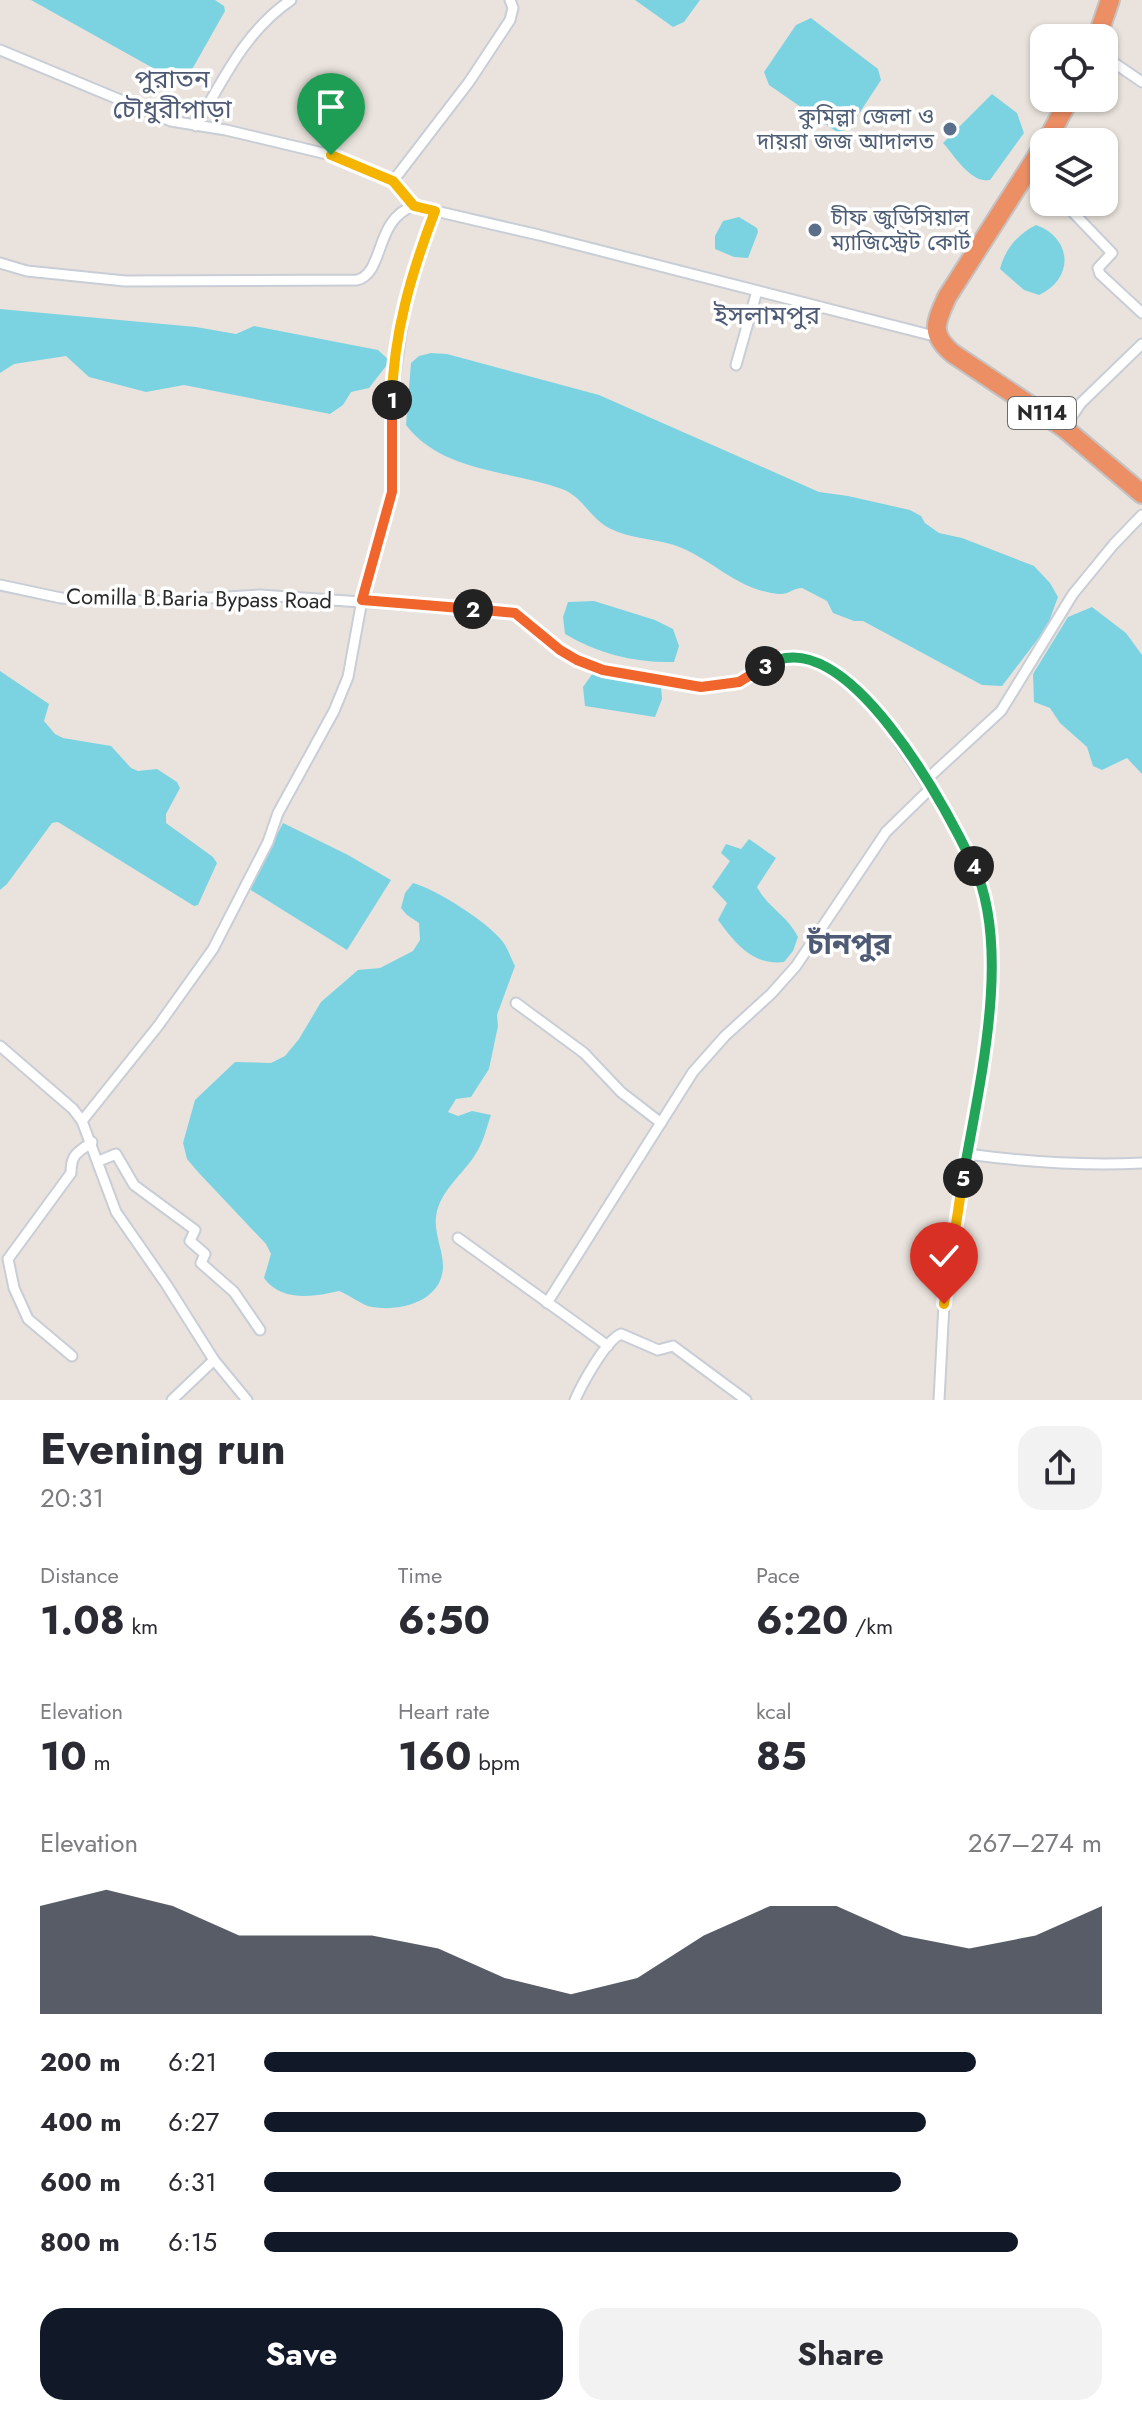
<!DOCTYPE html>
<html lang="en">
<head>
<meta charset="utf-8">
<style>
	:root { --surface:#fff; --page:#f2f2f3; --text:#2b2b33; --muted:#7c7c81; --accent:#111827 }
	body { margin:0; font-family:Jost,"Noto Sans Bengali",sans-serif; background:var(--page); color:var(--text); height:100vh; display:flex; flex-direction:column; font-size:30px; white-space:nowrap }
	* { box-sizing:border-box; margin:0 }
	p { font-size:26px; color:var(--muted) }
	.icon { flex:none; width:44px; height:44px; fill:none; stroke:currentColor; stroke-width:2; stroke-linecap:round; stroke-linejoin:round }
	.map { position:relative; height:1400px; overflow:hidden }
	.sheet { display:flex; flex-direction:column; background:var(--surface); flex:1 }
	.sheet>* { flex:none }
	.controls { position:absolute; left:1030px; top:24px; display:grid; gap:16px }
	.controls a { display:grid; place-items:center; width:88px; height:88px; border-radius:16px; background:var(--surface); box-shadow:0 2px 6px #0004; font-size:40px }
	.pin { position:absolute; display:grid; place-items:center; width:68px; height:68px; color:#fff; margin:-82px -34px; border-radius:50% 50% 50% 0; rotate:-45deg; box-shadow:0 0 8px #0007 }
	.pin .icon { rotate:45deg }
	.km { position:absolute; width:40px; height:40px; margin:-20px; border-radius:50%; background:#222; color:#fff; font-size:22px; line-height:40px; text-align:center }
	.round { display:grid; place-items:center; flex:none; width:84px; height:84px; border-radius:24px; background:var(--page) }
	.overview { display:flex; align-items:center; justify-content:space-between; height:136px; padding:0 40px }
	h1 { font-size:44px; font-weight:700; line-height:60px }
	.metrics { display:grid; grid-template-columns:repeat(3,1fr); gap:12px; height:136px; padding:8px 40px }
	.metrics div { display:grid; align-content:center }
	.metrics b { font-size:40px; font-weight:700 }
	.metrics small { font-size:22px; font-weight:400 }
	.metrics p { font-size:22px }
	.chart { height:224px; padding:16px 40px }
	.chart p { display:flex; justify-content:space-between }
	.chart svg { width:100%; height:144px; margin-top:8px; fill:var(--accent); opacity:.7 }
	.action { display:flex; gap:16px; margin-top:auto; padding:16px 40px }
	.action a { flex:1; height:92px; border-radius:24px; background:var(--accent); color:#fff; font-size:32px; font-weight:700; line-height:92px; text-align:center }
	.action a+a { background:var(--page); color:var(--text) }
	ul { padding:0 40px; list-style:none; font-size:26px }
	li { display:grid; grid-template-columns:128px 96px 1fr; align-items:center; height:60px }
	li i { height:20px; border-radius:10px; background:var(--accent) }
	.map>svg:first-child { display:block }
	.water { fill:#7bd3e2 }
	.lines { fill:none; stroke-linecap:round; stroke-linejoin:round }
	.street-casing { stroke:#c8cdd6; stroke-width:13 }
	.highway-casing { stroke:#c3c3c3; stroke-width:22 }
	.street { stroke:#fff; stroke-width:9 }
	.highway { stroke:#ed8f65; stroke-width:18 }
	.split-1-casing { stroke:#fff; stroke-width:16 }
	.split-2-casing { stroke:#fff; stroke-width:16 }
	.split-3-casing { stroke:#fff; stroke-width:16 }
	.split-4-casing { stroke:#fff; stroke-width:16 }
	.split-5-casing { stroke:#fff; stroke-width:16 }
	.split-6-casing { stroke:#fff; stroke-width:16 }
	.split-1 { stroke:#f5b400; stroke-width:10 }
	.split-2 { stroke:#f0652b; stroke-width:10 }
	.split-3 { stroke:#f0652b; stroke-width:10 }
	.split-4 { stroke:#22a559; stroke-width:10 }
	.split-5 { stroke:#22a559; stroke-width:10 }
	.split-6 { stroke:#f5b400; stroke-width:10 }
	.service-dot { fill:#5c6f8a; stroke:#fff; stroke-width:3 }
	.labels { text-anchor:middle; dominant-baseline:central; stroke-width:7; stroke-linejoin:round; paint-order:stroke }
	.shield { fill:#fff; stroke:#6a6a6a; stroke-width:2 }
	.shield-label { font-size:20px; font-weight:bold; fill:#2a2a2a }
	.service-label { font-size:22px; fill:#4e5e75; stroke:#fff; text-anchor:end }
	.street-label { font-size:22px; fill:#2a2a2a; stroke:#fff }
	.quarter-label { font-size:26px; fill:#4f5b75; stroke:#fff }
	.district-label { font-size:30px; font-weight:bold; fill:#4f5b75; stroke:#fff }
</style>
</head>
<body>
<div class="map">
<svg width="1142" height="1400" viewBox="0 0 1142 1400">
	<rect width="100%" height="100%" fill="#eae3dd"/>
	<!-- water -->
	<g class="water">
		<path d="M 31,0 L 215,0 L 224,6 L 225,11 L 185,82 L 178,82 Z"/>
		<path d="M 635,0 L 700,0 L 684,22 L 673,27 Z"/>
		<path d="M 811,18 L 878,69 L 881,80 L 849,129 L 837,132 L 769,85 L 764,72 L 796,25 Z"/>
		<path d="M 992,94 L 1017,113 L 1024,133 L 990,180 C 971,184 954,155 943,143 Z"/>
		<path d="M 739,217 L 757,228 L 758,232 L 748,258 L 734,257 L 715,249 L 715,236 L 723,221 Z"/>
		<path d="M 1036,225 C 1072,238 1075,278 1039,295 L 1024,290 L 1000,269 C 1005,249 1018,234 1036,225 Z"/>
		<path d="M 0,309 L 196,327 L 236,334 L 254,326 L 378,350 L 390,361 L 369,388 L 351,392 L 343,405 L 330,414 L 184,385 L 146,392 L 89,377 L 66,356 L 14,364 L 0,373 Z"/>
		<path d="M 431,353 L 447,354 L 599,395 L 819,492 L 848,496 L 910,510 L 921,516 L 925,523 L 939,533 L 962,538 L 1034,566 L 1050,583 L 1058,597 L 1047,627 L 1002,686 L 982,685 L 863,621 L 854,621 L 833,613 L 827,601 L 802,588 C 793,588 788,595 779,594 C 735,590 711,557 674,545 C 652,538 629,539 609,528 C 589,517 583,497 562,489 C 510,470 443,473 406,425 L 411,363 L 419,356 Z"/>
		<path d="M 594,601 L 655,620 L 673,629 L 679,646 L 674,662 C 635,663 599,654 565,634 L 563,617 L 568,602 Z"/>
		<path d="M 1092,607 L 1126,633 L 1142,655 L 1142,774 L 1127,758 L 1102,770 L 1093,766 L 1087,747 L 1060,723 L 1050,708 L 1034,702 L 1033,674 L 1068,617 Z"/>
		<path d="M 0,671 L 49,704 L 44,721 L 55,734 L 63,738 L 111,746 L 131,768 L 138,771 L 157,769 L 177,782 L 180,788 L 166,814 L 166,823 L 213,857 L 217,863 L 198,905 L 194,906 L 58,822 L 52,823 L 7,884 L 0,890 Z"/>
		<path d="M 593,673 L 661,686 L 662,699 L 655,717 L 585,706 L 583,687 Z"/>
		<path d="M 283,823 L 348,855 L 391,880 L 347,950 L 249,889 Z"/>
		<path d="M 749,839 L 776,858 L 757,887 C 768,908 788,916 798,937 L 793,951 L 784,962 C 753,966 735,943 718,920 L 727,903 L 712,887 L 730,861 L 721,853 L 726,844 L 741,849 Z"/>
		<path d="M 413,883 C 436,889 489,923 503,942 C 508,949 511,958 515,966 L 497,1015 L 498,1026 L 489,1069 L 471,1097 L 456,1099 L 448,1112 L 458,1116 L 472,1111 L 491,1115 C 487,1126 484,1140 478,1150 C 466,1172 444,1186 437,1211 C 432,1230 443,1248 443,1266 C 443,1301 400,1312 372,1307 C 361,1305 350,1295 339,1291 C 314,1297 281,1302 264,1278 L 271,1254 L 266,1244 L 198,1172 L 187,1159 L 183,1143 L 195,1100 L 235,1062 L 271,1063 L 285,1056 L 299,1039 L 321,1002 L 358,970 L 380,968 L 413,951 L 420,940 L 419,923 L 407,915 L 401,908 L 405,893 Z"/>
	</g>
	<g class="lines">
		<!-- street casing -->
		<g class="street-casing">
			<g id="street">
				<path d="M 0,50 L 171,121 L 226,130 L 331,155 L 368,169 L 393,181 L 414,206"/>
				<path d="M 1104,56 L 1142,82"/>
				<path d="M 196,126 C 223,80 245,31 291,0"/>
				<path d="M 1030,170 L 1044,184"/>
				<path d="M 393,181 L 469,82 L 510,20 L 513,8 L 510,0"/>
				<path d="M 1063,202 L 1112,253 L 1098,268 L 1100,274 L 1142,313"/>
				<path d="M 0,263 L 27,271 L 125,281 L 357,280 C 385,273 374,219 414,206 L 539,235 L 938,337"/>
				<path d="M 736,365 L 757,291"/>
				<path d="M 1064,428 L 1081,403 L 1142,344"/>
				<path d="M 0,585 L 61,598 L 101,600 L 159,601 L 260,595 L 506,612 L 520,615 L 560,650 L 589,665 L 675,683 L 701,687 L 739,682 L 749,678 L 767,664 L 791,656 L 819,664 L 838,674 L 863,694 L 883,718 L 950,818 L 982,883 L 991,943 L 991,994 L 982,1069 L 944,1304 L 939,1400"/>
				<path d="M 926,780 L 1001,711 L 1073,594 L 1114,544 L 1142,515"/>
				<path d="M 516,1003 L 584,1053 L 621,1092 L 661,1123"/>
				<path d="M 0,1046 L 73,1109 L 82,1121 L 116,1212 L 166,1284 L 214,1360 L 247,1400"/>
				<path d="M 82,1121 L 158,1026 L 213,949 L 268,842 L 278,813 L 334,711 L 348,677 L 362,600 L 392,492 L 392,395 L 406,299 L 435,211"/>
				<path d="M 967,1154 C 1026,1162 1082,1166 1142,1163"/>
				<path d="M 99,1161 L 116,1154 L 134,1185 L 195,1230 L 190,1241 L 205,1254 L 201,1263 L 234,1292 L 260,1330"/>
				<path d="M 458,1238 L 608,1346"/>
				<path d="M 547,1303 L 693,1072 L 725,1036 L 771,994 L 796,966 L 886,832 L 931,788"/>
				<path d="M 72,1356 L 28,1319 L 14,1288 L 8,1259 L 71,1173 C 71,1154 77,1153 92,1142"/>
				<path d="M 172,1400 L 214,1360"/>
				<path d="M 575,1400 C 582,1384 606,1340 621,1334 L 658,1350 L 673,1346 L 746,1400"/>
			</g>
		</g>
		<!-- highway casing -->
		<g class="highway-casing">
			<g id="highway">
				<path d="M 1097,38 L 1110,0"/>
				<path d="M 1046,142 L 1070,98"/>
				<path d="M 1044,145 L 947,297 C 936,322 929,333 952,353 L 1064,428 L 1142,494"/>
			</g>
		</g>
		<!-- street -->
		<use href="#street" class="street"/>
		<!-- highway -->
		<use href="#highway" class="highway"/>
	</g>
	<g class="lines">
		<!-- split-1 casing -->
		<g class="split-1-casing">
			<path id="split-1" d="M 331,155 L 393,181 L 414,206 L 435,211 C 412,271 393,334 392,400"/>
		</g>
		<!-- split-2 casing -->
		<g class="split-2-casing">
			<path id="split-2" d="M 392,400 L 392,492 L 362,600 L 473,609"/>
		</g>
		<!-- split-3 casing -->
		<g class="split-3-casing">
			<path id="split-3" d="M 473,609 L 515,613 L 560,650 L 577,660 L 603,670 L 701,687 L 739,682 L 765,666"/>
		</g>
		<!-- split-4 casing -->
		<g class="split-4-casing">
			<path id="split-4" d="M 765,666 C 845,615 947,810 974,866"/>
		</g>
		<!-- split-5 casing -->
		<g class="split-5-casing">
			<path id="split-5" d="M 963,1178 C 978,1089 1013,951 974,866"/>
		</g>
		<!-- split-6 casing -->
		<g class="split-6-casing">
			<path id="split-6" d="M 944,1304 L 963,1178"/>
		</g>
		<!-- split-1 -->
		<use href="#split-1" class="split-1"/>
		<!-- split-2 -->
		<use href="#split-2" class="split-2"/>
		<!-- split-3 -->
		<use href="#split-3" class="split-3"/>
		<!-- split-4 -->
		<use href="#split-4" class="split-4"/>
		<!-- split-5 -->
		<use href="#split-5" class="split-5"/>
		<!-- split-6 -->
		<use href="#split-6" class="split-6"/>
	</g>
	<!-- markers -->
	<g class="service-dot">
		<circle cx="950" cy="129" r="8"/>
		<circle cx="815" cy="230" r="8"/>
	</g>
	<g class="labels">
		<!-- shield labels -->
		<rect class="shield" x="1008" y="397" width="68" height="32" rx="6"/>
		<g class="shield-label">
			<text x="1042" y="413">N114</text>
		</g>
		<!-- service labels -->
		<g class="service-label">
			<text x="934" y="116">কুমিল্লা জেলা ও<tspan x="934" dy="25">দায়রা জজ আদালত</tspan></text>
			<text x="831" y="217" text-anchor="start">চীফ জুডিসিয়াল<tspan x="831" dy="25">ম্যাজিস্ট্রেট কোর্ট</tspan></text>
		</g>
		<!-- street labels -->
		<g class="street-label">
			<text transform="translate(199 598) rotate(1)">Comilla B.Baria Bypass Road</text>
		</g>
		<!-- quarter labels -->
		<g class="quarter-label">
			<text x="172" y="79">পুরাতন<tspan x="172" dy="30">চৌধুরীপাড়া</tspan></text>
			<text x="767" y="315">ইসলামপুর</text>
		</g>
		<!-- district labels -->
		<g class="district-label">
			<text x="849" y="943">চাঁনপুর</text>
		</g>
	</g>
</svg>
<div class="controls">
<a><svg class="icon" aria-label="locate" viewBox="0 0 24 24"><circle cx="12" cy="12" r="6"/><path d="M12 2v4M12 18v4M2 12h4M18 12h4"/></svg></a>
<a><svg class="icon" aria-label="layers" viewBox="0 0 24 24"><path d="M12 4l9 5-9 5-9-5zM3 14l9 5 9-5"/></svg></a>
</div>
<div class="pin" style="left:331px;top:155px;background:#1e9e55"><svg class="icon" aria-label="arrive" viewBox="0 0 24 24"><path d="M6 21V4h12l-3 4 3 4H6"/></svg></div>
<div class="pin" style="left:944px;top:1304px;background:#d93025"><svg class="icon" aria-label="check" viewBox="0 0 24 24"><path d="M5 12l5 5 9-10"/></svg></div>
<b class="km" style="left:392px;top:400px">1</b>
<b class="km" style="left:473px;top:609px">2</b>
<b class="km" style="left:765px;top:666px">3</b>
<b class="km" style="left:974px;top:866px">4</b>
<b class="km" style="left:963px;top:1178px">5</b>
</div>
<section class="sheet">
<div class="overview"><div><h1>Evening run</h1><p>20:31</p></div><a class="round"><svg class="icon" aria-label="share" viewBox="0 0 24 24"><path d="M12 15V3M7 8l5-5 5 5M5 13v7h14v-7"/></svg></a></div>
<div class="metrics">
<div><p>Distance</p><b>1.08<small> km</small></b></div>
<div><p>Time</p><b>6:50</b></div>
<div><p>Pace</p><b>6:20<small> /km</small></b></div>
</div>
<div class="metrics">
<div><p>Elevation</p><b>10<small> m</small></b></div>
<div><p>Heart rate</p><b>160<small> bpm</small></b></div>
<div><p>kcal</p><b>85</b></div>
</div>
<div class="chart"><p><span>Elevation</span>267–274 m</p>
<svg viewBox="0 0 160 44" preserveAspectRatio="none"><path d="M0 44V11L10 6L20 11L30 20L40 20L50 20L60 24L70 33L80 38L90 33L100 20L110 11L120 11L130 20L140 24L150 20L160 11V44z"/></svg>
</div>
<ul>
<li><b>200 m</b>6:21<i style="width:85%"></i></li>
<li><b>400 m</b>6:27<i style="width:79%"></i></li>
<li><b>600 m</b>6:31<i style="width:76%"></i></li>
<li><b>800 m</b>6:15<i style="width:90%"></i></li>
</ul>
<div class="action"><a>Save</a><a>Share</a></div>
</section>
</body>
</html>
